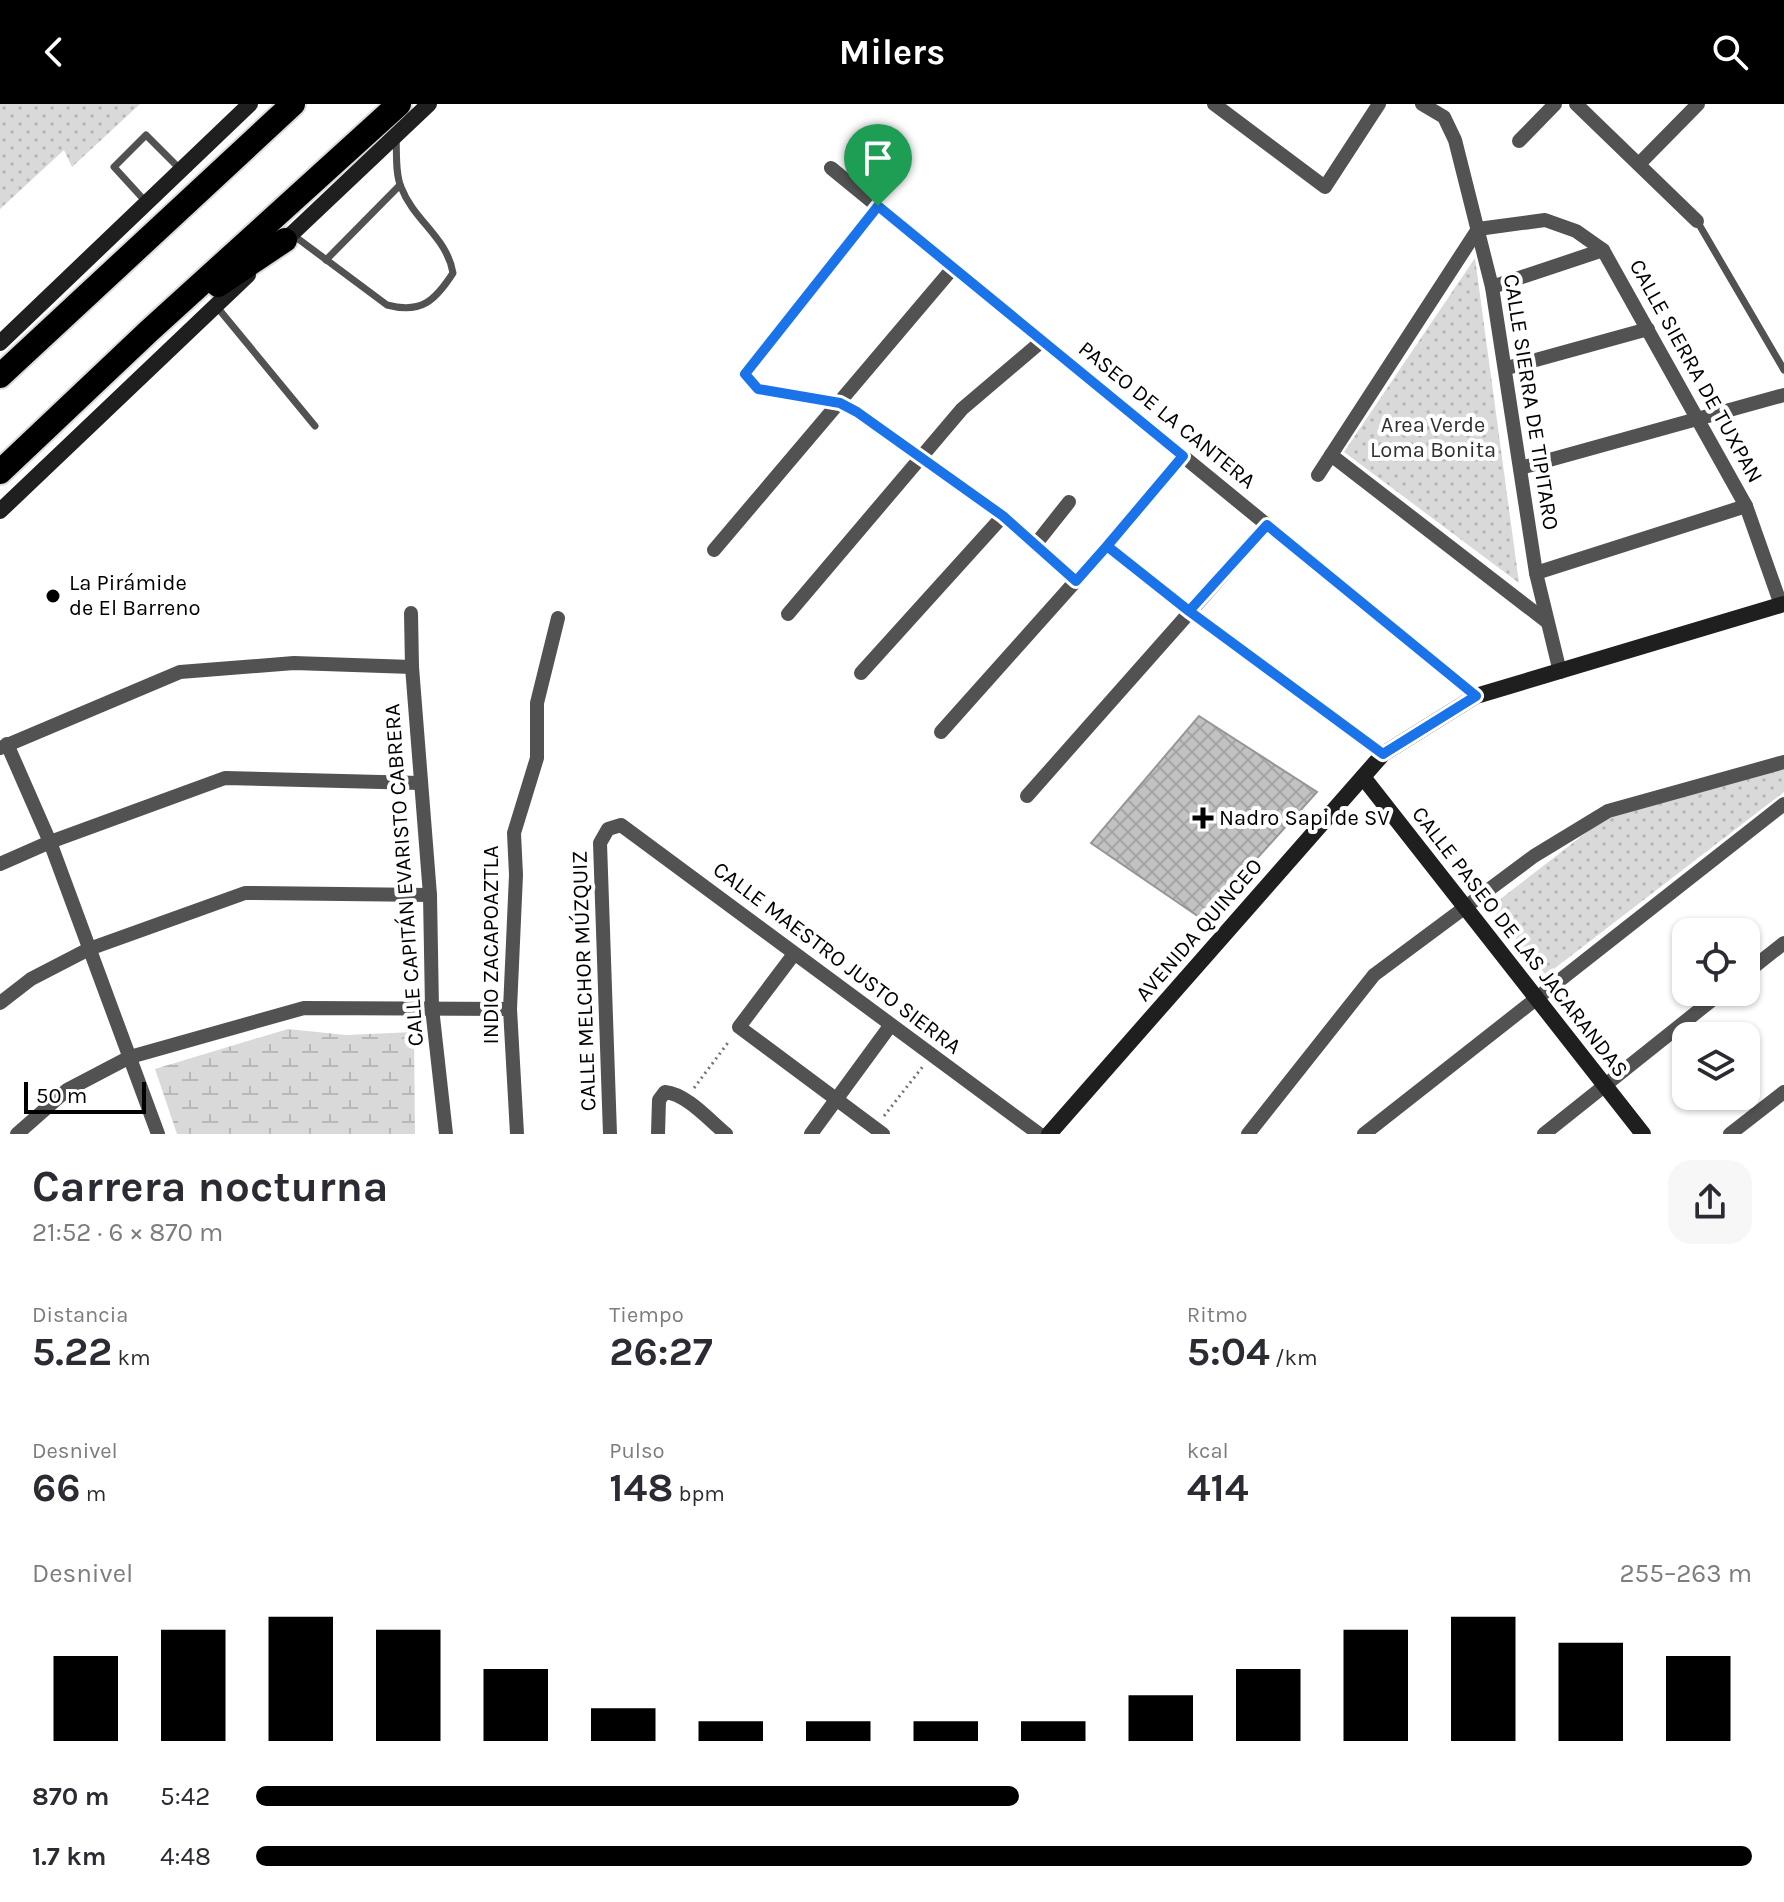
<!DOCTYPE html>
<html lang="es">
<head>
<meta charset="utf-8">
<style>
	:root { --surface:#fff; --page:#f7f7f7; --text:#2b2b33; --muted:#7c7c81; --accent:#000 }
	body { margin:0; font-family:Karla,sans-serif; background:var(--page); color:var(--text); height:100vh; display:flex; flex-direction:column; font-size:30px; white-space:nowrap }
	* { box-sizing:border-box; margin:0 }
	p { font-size:26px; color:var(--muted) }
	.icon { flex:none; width:44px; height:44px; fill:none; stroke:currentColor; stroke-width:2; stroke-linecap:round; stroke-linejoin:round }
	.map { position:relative; height:1030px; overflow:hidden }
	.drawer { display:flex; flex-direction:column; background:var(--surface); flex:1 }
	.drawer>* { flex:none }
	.controls { position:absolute; left:1672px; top:814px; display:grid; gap:16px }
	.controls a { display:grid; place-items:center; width:88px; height:88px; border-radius:16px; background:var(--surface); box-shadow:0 2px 6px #0004; font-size:40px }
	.scale { position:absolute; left:24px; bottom:20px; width:122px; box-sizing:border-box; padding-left:8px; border:4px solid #000; border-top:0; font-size:22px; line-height:28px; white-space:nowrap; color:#000; -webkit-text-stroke:6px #fff; paint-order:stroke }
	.pin { position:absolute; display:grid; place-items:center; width:68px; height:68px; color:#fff; margin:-82px -34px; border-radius:50% 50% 50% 0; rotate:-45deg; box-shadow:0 0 8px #0007 }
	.pin .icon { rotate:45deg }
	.round { display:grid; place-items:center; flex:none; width:84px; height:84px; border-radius:24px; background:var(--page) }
	.head { display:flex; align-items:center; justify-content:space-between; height:136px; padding:0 32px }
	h1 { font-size:44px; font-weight:700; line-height:60px }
	.metrics { display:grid; grid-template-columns:repeat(3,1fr); gap:12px; height:136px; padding:8px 32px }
	.metrics div { display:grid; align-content:center }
	.metrics b { font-size:40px; font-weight:700 }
	.metrics small { font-size:22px; font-weight:400 }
	.metrics p { font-size:22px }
	.chart { height:224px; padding:16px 32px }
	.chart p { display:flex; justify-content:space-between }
	.chart svg { width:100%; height:144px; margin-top:8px; stroke:var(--accent); stroke-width:6 }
	ul { padding:0 32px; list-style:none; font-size:26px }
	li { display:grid; grid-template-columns:128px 96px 1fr; align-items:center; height:60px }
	li i { height:20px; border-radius:10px; background:var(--accent) }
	header { display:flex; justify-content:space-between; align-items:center; height:104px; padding:0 32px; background:var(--accent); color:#fff; font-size:36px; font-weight:700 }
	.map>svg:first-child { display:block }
	.wetland { fill:url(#wetland-marsh) }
	.park { fill:url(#park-dots) }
	.building { fill:url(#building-cross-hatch); stroke:#969696; stroke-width:2 }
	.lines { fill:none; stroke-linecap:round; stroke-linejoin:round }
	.highway-casing { stroke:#dbdbdb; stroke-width:28 }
	.path { stroke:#747474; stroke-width:3; stroke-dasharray:2 4; stroke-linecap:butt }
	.lane { stroke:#525252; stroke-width:7 }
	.street { stroke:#525252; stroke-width:14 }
	.secondary { stroke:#1f1f1f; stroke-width:16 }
	.highway { stroke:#000; stroke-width:24 }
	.route-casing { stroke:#fff; stroke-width:16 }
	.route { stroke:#1a73e8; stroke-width:10 }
	.poi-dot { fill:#000; stroke:#fff; stroke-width:3 }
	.labels { text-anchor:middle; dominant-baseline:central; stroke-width:8; stroke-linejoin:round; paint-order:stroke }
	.street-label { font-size:22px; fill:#000; stroke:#fff }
	.park-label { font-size:22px; fill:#303030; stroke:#fff }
	.poi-label { font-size:22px; fill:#000; stroke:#fff; text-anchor:start }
</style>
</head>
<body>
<header><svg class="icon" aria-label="back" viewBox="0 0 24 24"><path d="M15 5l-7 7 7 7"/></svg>Milers<svg class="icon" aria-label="search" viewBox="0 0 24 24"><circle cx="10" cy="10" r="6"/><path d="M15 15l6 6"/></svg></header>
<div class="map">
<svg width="1784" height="1030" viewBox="0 0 1784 1030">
	<defs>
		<pattern id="wetland-marsh" width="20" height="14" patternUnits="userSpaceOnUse" patternTransform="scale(2)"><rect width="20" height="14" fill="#d9d9d9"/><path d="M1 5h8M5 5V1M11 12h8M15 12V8" fill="none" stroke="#b8b8b8"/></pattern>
		<pattern id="park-dots" width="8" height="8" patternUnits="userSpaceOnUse" patternTransform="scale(2)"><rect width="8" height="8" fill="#d9d9d9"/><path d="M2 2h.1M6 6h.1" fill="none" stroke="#b8b8b8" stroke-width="1.8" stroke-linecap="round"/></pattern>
		<pattern id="building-cross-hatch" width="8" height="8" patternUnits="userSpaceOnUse" patternTransform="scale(2)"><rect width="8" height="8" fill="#c2c2c2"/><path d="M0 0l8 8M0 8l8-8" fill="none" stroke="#a5a5a5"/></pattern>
	</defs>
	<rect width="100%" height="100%" fill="#fff"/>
	<!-- wetland -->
	<path class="wetland" d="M 288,925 L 346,931 L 414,928 L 415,1030 L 177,1030 L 155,965 Z"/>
	<!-- park -->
	<g class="park">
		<path d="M 0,0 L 140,0 L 72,63 L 64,46 L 0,105 Z"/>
		<path d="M 1475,154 L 1519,479 L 1344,348 Z"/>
		<path d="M 1784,665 L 1784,688 L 1546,871 L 1490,803 L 1609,711 Z"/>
	</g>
	<!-- building -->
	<path class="building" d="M 1199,612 L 1317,688 L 1202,815 L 1091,739 Z"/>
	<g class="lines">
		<!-- highway casing -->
		<g class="highway-casing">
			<g id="highway">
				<path d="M 218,181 L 285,136"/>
				<path d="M 0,272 L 293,0"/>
				<path d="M 0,368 L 149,227 L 399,0"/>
			</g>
		</g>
		<!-- path -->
		<g class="path">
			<path d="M 694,984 L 730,936"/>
			<path d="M 884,1012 L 924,961"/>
		</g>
		<!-- lane -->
		<g class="lane">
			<path d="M 146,98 L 114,63 L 146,31 L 181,66"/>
			<path d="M 1697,117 L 1784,266"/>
			<path d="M 293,131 L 387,201 C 421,210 435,197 453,169 C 447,133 414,117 401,83 C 395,69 397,49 396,33"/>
			<path d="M 326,156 L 400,81"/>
			<path d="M 217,203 L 315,322"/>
		</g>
		<!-- street -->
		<g class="street">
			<path d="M 1214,0 L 1325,83 L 1379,0"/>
			<path d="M 1422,0 L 1444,13 L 1455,36 L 1492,183 L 1536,469 L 1560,568"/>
			<path d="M 1576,0 L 1697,117"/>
			<path d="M 1519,37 L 1555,0"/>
			<path d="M 1639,60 L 1698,0"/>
			<path d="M 831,64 L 1476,592"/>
			<path d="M 878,102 L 745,270 L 758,285 L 840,299 L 857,308 L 1003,412 L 1076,477"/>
			<path d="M 1492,183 L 1603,146"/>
			<path d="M 1507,264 L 1648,225"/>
			<path d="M 1331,351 L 1546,517"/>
			<path d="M 1520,364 L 1784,291"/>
			<path d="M 1318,371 L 1478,125 L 1545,116 L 1576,127 L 1603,146 L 1746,402 L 1781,501"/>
			<path d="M 1035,441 L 1069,398"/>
			<path d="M 1107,442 L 1189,507 L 1383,650"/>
			<path d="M 714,446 L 953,164"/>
			<path d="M 1536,469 L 1746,402"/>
			<path d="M 411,509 L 412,563 L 430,791 L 432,904 L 446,1030"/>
			<path d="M 788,510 L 962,305 L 1042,237"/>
			<path d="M 861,569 L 1003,412"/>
			<path d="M 941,628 L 1107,442 L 1183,352"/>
			<path d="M 7,640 L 50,738 L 158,1030"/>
			<path d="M 0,644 L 180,568 L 294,559 L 412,563"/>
			<path d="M 1027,692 L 1267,421"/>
			<path d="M 0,760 L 50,738 L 225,674 L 420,679"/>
			<path d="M 794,850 L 739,923 L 883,1030"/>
			<path d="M 1746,869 L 1784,839"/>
			<path d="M 0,899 L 31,875 L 89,845 L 245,789 L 430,791"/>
			<path d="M 17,1030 L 67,986 L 130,953 L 304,904 L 510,905"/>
			<path d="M 517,1030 L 510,905 L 516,771 L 514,729 L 537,654 L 537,599 L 558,514"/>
			<path d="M 610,1030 L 600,739 L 608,725 L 621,721 L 1039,1030"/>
			<path d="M 658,1030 L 659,996 L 665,988 C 687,990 710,1017 726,1030"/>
			<path d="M 811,1030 L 890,922"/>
			<path d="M 1248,1030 L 1374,871 L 1534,752 L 1608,707 L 1784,658"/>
			<path d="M 1364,1030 L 1784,700"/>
			<path d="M 1544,1030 L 1722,888"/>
			<path d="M 1730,1030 L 1784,988"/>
		</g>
		<!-- secondary -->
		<g class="secondary">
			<path d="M 280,141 L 429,0"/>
			<path d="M 0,239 L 250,0"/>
			<path d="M 0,407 L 248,171"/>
			<path d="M 1363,673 L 1643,1030"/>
			<path d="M 1049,1030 L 1383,650 L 1476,592 L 1784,500"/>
		</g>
		<!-- highway -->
		<use href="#highway" class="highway"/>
	</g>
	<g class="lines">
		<!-- route casing -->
		<g class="route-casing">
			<path id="route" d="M 878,102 L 1183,352 L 1107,442 L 1189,507 L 1383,650 L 1476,592 L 1267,421 L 1189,507 L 1107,442 L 1076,477 L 1003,412 L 857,308 L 840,299 L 758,285 L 745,270 L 878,102"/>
		</g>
		<!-- route -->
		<use href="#route" class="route"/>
	</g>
	<!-- markers -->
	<g class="poi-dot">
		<circle cx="53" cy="492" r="8"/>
		<path d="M1199 702h8v8h8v8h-8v8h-8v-8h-8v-8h8z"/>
	</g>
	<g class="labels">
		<!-- street labels -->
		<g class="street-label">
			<text transform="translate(1696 267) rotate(61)">CALLE SIERRA DE TUXPAN</text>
			<text transform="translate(1531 298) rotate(81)">CALLE SIERRA DE TIPITARO</text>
			<text transform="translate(1167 311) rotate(39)">PASEO DE LA CANTERA</text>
			<text transform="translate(404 771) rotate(-94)">CALLE CAPITÁN EVARISTO CABRERA</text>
			<text transform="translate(1199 826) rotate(-49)">AVENIDA QUINCEO</text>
			<text transform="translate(1520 838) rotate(52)">CALLE PASEO DE LAS JACARANDAS</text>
			<text transform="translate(491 841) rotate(-90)">INDIO ZACAPOAZTLA</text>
			<text transform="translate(837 854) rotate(37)">CALLE MAESTRO JUSTO SIERRA</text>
			<text transform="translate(584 877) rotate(-92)">CALLE MELCHOR MÚZQUIZ</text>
		</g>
		<!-- park labels -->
		<g class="park-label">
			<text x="1433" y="321">Area Verde<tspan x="1433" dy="25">Loma Bonita</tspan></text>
		</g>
		<!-- poi labels -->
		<g class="poi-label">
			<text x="69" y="479">La Pirámide<tspan x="69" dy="25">de El Barreno</tspan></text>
			<text x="1219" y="714">Nadro Sapi de SV</text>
		</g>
	</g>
</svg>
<div class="controls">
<a><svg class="icon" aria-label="locate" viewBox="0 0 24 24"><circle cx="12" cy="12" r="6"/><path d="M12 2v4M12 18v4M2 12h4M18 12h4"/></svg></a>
<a><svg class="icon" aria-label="layers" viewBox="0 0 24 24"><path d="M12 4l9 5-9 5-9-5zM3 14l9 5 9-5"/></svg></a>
</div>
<div class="scale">50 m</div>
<div class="pin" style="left:878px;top:102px;background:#1e9e55"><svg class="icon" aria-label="arrive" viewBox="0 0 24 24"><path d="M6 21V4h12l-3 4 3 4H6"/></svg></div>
</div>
<section class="drawer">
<div class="head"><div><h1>Carrera nocturna</h1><p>21:52 · 6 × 870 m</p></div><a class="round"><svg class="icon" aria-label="share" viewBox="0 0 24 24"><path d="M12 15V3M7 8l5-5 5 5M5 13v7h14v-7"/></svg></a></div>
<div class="metrics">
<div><p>Distancia</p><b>5.22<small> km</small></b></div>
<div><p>Tiempo</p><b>26:27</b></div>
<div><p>Ritmo</p><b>5:04<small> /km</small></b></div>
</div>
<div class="metrics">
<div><p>Desnivel</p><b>66<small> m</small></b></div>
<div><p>Pulso</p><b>148<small> bpm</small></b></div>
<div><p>kcal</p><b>414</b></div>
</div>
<div class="chart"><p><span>Desnivel</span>255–263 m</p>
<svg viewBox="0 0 160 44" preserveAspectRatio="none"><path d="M5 44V18M15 44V10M25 44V6M35 44V10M45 44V22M55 44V34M65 44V38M75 44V38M85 44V38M95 44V38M105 44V30M115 44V22M125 44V10M135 44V6M145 44V14M155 44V18"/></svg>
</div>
<ul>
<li><b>870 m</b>5:42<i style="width:51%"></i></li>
<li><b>1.7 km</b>4:48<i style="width:100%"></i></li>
</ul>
</section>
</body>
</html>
